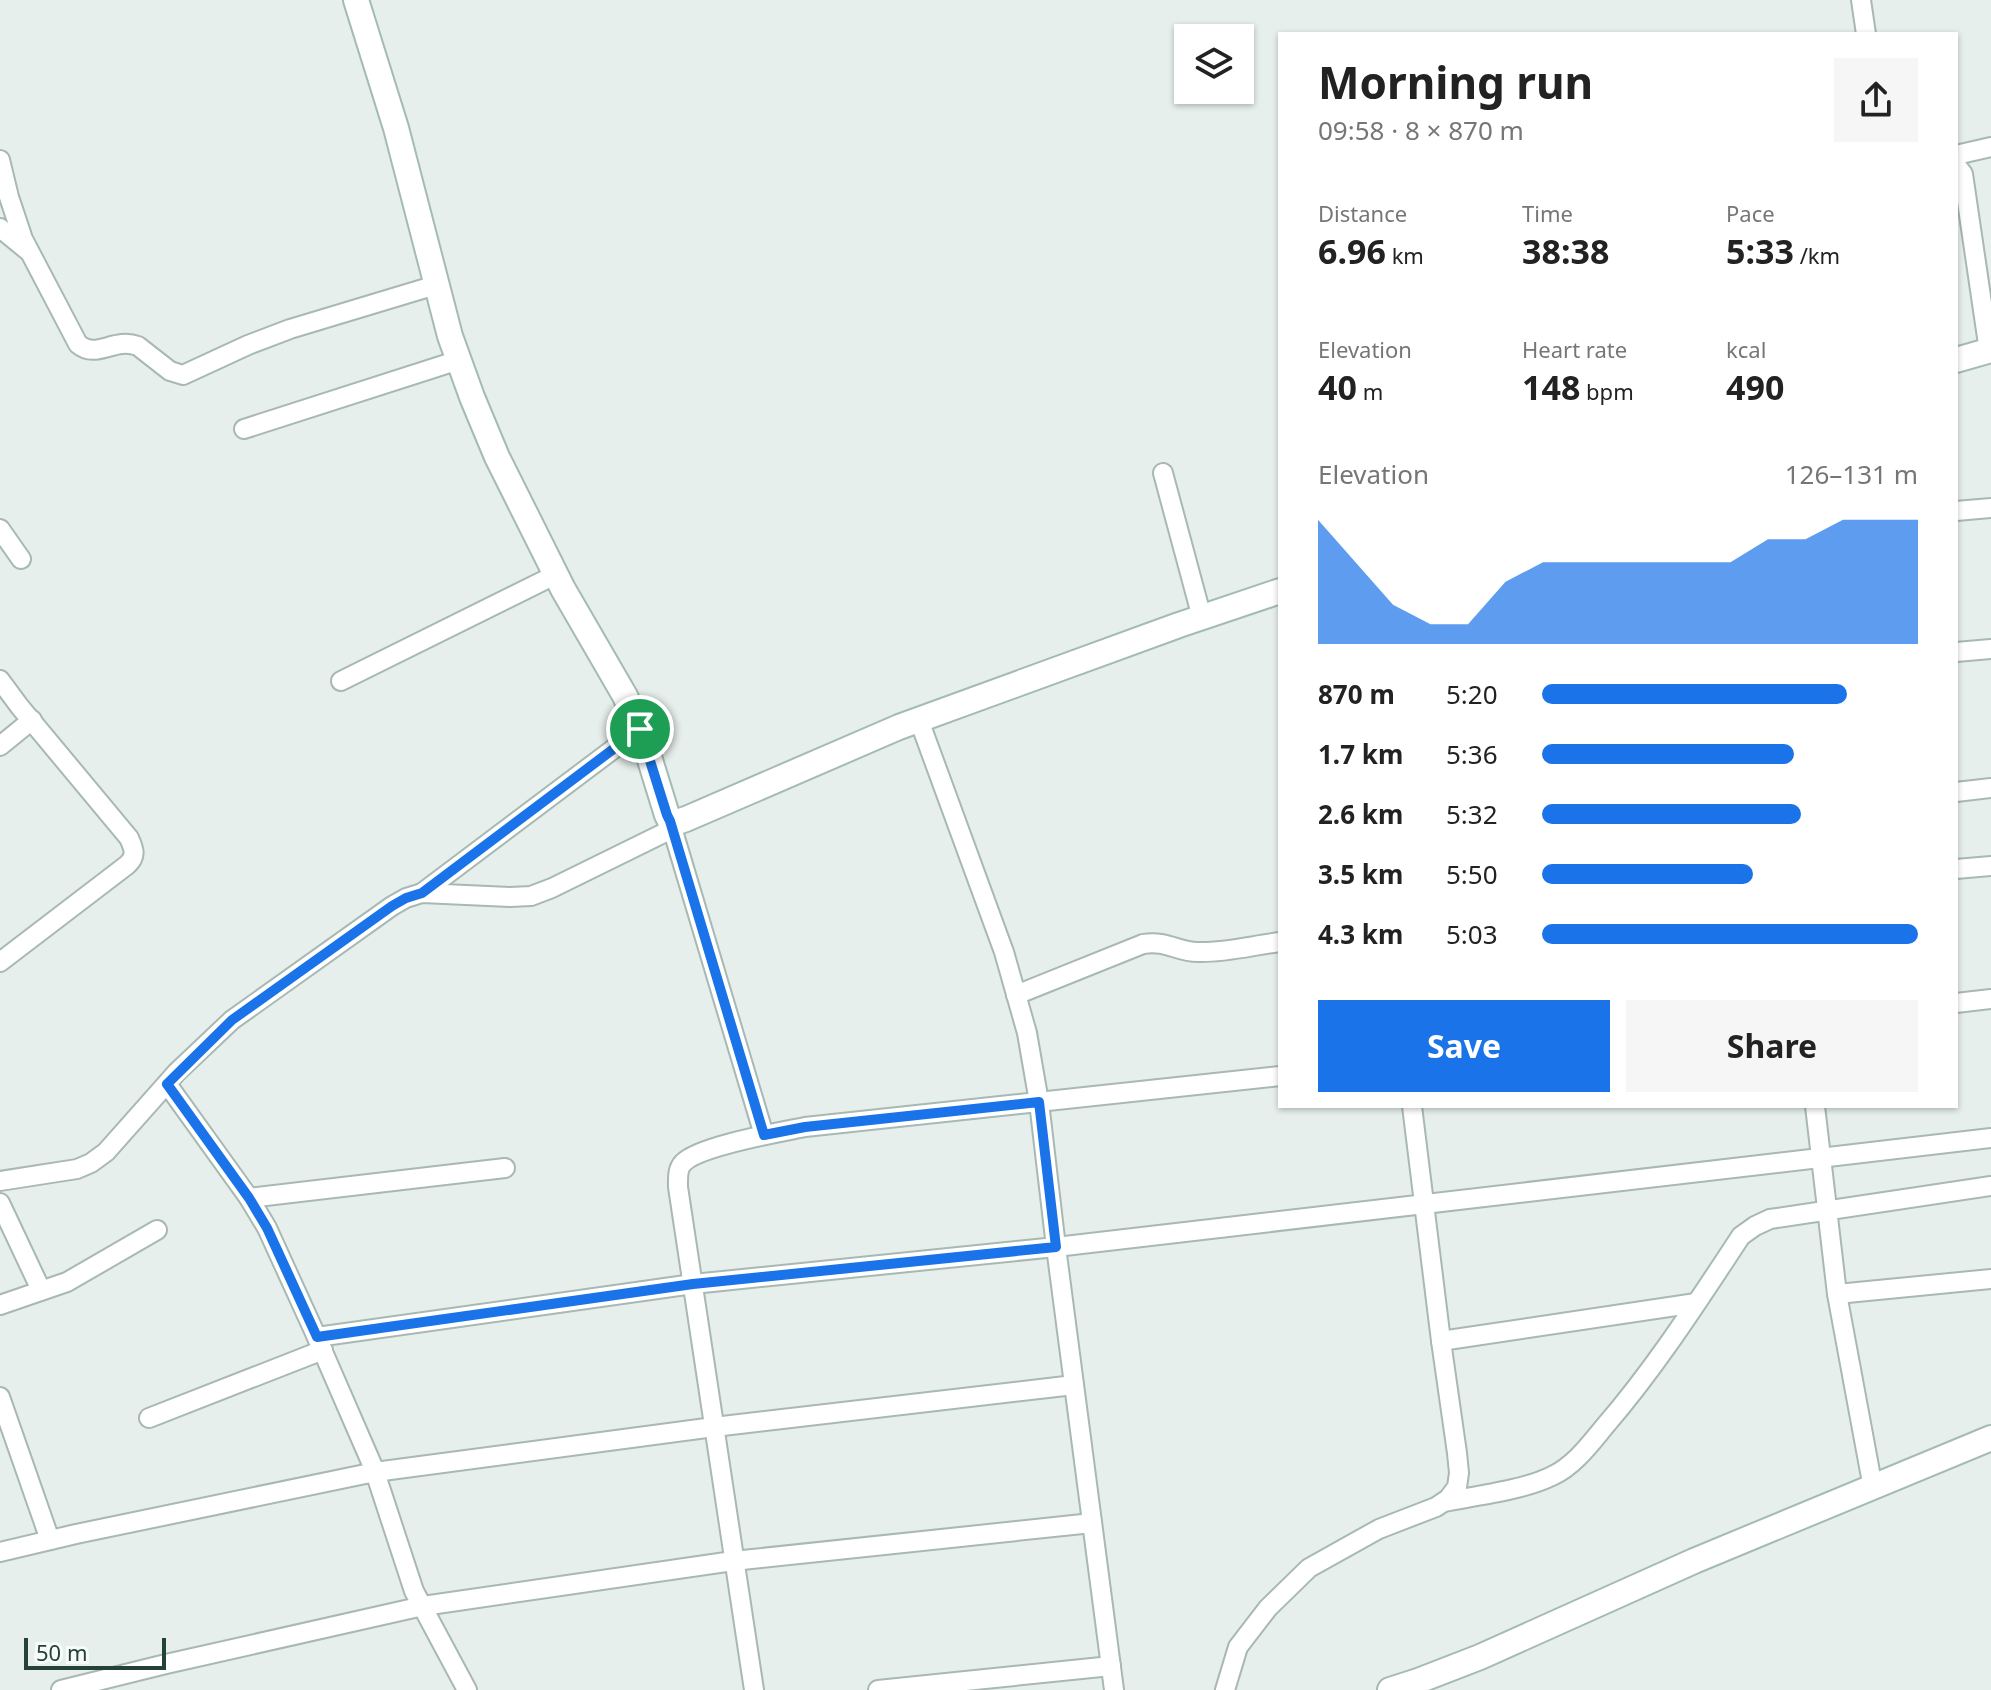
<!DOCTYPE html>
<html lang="en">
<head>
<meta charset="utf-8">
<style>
	:root { --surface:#fff; --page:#f6f6f6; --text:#222; --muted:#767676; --accent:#1a73e8 }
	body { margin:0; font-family:"Noto Sans",sans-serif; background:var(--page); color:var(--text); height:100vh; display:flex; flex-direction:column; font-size:30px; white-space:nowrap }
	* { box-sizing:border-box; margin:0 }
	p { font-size:26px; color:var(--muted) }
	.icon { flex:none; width:44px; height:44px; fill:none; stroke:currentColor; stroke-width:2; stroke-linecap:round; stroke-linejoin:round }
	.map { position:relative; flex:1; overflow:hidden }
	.details { position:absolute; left:1278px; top:32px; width:680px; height:1076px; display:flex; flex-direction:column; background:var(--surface); border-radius:0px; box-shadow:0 2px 6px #0004 }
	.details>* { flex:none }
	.tools { position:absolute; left:1174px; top:24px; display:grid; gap:16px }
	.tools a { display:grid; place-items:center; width:80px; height:80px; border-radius:0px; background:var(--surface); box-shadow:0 2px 6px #0004; font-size:40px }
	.scale { position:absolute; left:24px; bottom:20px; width:142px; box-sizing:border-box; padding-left:8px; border:4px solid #24423a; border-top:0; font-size:22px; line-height:28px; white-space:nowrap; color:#24423a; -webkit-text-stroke:6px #f7fbf9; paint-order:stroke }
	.pin { position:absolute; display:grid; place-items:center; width:68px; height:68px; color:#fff; margin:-34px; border:4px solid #fff; border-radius:50%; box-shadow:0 2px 8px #0007 }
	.round { display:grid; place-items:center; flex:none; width:84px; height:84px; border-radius:0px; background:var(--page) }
	.overview { display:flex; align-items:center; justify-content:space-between; height:136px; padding:0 40px }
	h1 { font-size:44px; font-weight:700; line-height:60px }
	.figures { display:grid; grid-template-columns:repeat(3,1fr); gap:12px; height:136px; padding:8px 40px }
	.figures div { display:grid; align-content:center }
	.figures b { font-size:34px; font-weight:700 }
	.figures small { font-size:22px; font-weight:400 }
	.figures p { font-size:22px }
	.chart { height:224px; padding:16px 40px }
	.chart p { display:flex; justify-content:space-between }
	.chart svg { width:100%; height:144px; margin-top:8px; fill:var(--accent); opacity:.7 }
	.button { display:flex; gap:16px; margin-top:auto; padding:16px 40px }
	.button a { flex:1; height:92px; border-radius:0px; background:var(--accent); color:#fff; font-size:32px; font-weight:700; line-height:92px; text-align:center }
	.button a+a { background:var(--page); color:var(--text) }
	ul { padding:0 40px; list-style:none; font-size:26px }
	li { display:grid; grid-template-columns:128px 96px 1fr; align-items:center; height:60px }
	li i { height:20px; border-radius:10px; background:var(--accent) }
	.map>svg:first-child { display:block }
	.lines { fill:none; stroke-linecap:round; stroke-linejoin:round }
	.street-casing { stroke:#a8b8b2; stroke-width:22 }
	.secondary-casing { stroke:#a4bbb3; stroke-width:28 }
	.street { stroke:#fff; stroke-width:18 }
	.secondary { stroke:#fff; stroke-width:24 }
	.route-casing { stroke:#fff; stroke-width:16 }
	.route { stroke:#1a73e8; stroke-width:10 }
</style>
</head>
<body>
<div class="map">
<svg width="1991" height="1690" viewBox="0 0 1991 1690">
	<rect width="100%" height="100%" fill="#e6efeb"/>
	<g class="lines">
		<!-- street casing -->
		<g class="street-casing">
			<g id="street">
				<path d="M 1861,0 L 1866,34"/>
				<path d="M 1956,155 L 1991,147"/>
				<path d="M 0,160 L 9,197 L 23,239 L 78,344 C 97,360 113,337 138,346 L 170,371 L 183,375 L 248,345 L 290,329 L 436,285"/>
				<path d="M 1956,165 L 1963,174 L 1989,351"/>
				<path d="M 0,228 L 27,250"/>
				<path d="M 244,429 L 459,360"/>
				<path d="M 1163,473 L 1202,618"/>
				<path d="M 1956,511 L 1991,508"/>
				<path d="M 0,529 L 21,559"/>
				<path d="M 1956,652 L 1991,649"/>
				<path d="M 0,680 L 20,707 L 129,838 C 134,849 137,856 127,865 L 0,962"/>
				<path d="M 341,681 L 555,575"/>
				<path d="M 919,720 L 1004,952 L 1027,1033 L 1039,1102 L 1056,1247 L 1114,1690"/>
				<path d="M 0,746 L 32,720"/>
				<path d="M 1956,792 L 1991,788"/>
				<path d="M 670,821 L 764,1135"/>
				<path d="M 1956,869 L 1991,866"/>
				<path d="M 422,893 L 640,729"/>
				<path d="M 1016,995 L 1143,944 C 1167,940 1177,952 1198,952 C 1225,953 1254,945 1280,942"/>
				<path d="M 1956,1003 L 1991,999"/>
				<path d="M 167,1084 L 249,1198 L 267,1228 L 314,1331 L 374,1469 L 414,1591 L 467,1690"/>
				<path d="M 1815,1106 L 1837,1294 L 1873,1488"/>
				<path d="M 0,1181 L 77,1169 L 91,1163 L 106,1152 L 177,1072 L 232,1020 L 392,906 L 406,898 L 422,893 L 510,897 L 531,896 L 552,888 L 672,829"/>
				<path d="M 249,1198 L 505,1168"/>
				<path d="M 0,1203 L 41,1290"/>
				<path d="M 1837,1294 L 1991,1279"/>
				<path d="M 0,1305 L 67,1282 L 157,1230"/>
				<path d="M 317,1337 L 693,1284 L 1056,1247 L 1991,1138"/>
				<path d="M 1441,1341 L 1696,1303"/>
				<path d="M 0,1397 L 50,1540"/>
				<path d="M 149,1418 L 323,1350"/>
				<path d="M 1444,1502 C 1475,1496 1524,1490 1552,1476 C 1574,1466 1590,1444 1605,1426 C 1656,1367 1698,1301 1741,1236 L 1755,1226 L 1770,1219 L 1991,1186"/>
				<path d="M 0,1552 L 76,1534 L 375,1472 L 714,1427 L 1074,1385"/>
				<path d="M 61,1690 L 166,1664 L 423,1606 L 733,1561 L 1092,1523"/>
				<path d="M 754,1690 L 678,1187 C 678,1179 677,1169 683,1163 C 699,1146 781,1132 805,1127 L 1280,1076"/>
				<path d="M 878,1690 L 1111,1666"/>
				<path d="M 1225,1690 L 1238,1647 L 1268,1608 L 1309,1568 L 1379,1529 L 1436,1507 L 1448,1499 L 1457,1487 L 1459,1473 L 1457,1453 L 1441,1341 L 1412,1106"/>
			</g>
		</g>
		<!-- secondary casing -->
		<g class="secondary-casing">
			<g id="secondary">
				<path d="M 356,0 L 396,128 L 450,336 L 472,397 L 497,457 L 563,589 L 625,696 L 642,734 L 667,815 L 670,821 L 677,822 L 686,819 L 899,727 L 1179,625 L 1280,591"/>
				<path d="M 1956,360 L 1991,350"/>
				<path d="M 1390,1690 L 1418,1681 L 1480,1657 L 1694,1561 L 1991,1438"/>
			</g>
		</g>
		<!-- street -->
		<use href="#street" class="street"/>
		<!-- secondary -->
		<use href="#secondary" class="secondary"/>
	</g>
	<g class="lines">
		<!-- route casing -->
		<g class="route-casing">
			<path id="route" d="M 640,729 L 667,815 L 670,821 L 764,1135 L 805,1127 L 1039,1102 L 1056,1247 L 693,1284 L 317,1337 L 267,1228 L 249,1198 L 167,1084 L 232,1020 L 392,906 L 406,898 L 422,893 Z"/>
		</g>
		<!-- route -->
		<use href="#route" class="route"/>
	</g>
</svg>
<div class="tools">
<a><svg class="icon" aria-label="layers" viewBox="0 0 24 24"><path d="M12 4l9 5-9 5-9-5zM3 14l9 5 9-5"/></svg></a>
</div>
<div class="scale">50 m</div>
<div class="pin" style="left:640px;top:729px;background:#1e9e55"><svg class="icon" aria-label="arrive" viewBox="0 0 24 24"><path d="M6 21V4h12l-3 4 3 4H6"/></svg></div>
<section class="details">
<div class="overview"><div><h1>Morning run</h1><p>09:58 · 8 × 870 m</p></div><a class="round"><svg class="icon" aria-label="share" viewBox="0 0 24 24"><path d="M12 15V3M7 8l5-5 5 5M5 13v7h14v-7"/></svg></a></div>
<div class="figures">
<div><p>Distance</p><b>6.96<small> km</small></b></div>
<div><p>Time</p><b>38:38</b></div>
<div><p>Pace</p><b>5:33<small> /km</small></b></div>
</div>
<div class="figures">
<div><p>Elevation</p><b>40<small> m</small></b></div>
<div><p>Heart rate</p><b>148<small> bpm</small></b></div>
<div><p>kcal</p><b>490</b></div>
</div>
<div class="chart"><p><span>Elevation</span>126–131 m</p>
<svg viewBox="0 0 160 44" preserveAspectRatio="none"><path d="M0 44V6L10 19L20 32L30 38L40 38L50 25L60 19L70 19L80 19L90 19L100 19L110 19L120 12L130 12L140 6L150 6L160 6V44z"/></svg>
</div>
<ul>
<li><b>870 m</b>5:20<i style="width:81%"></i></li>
<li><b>1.7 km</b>5:36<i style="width:67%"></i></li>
<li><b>2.6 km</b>5:32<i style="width:69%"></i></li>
<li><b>3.5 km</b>5:50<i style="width:56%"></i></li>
<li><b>4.3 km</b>5:03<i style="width:100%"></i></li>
</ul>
<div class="button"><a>Save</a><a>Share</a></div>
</section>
</div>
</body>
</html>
